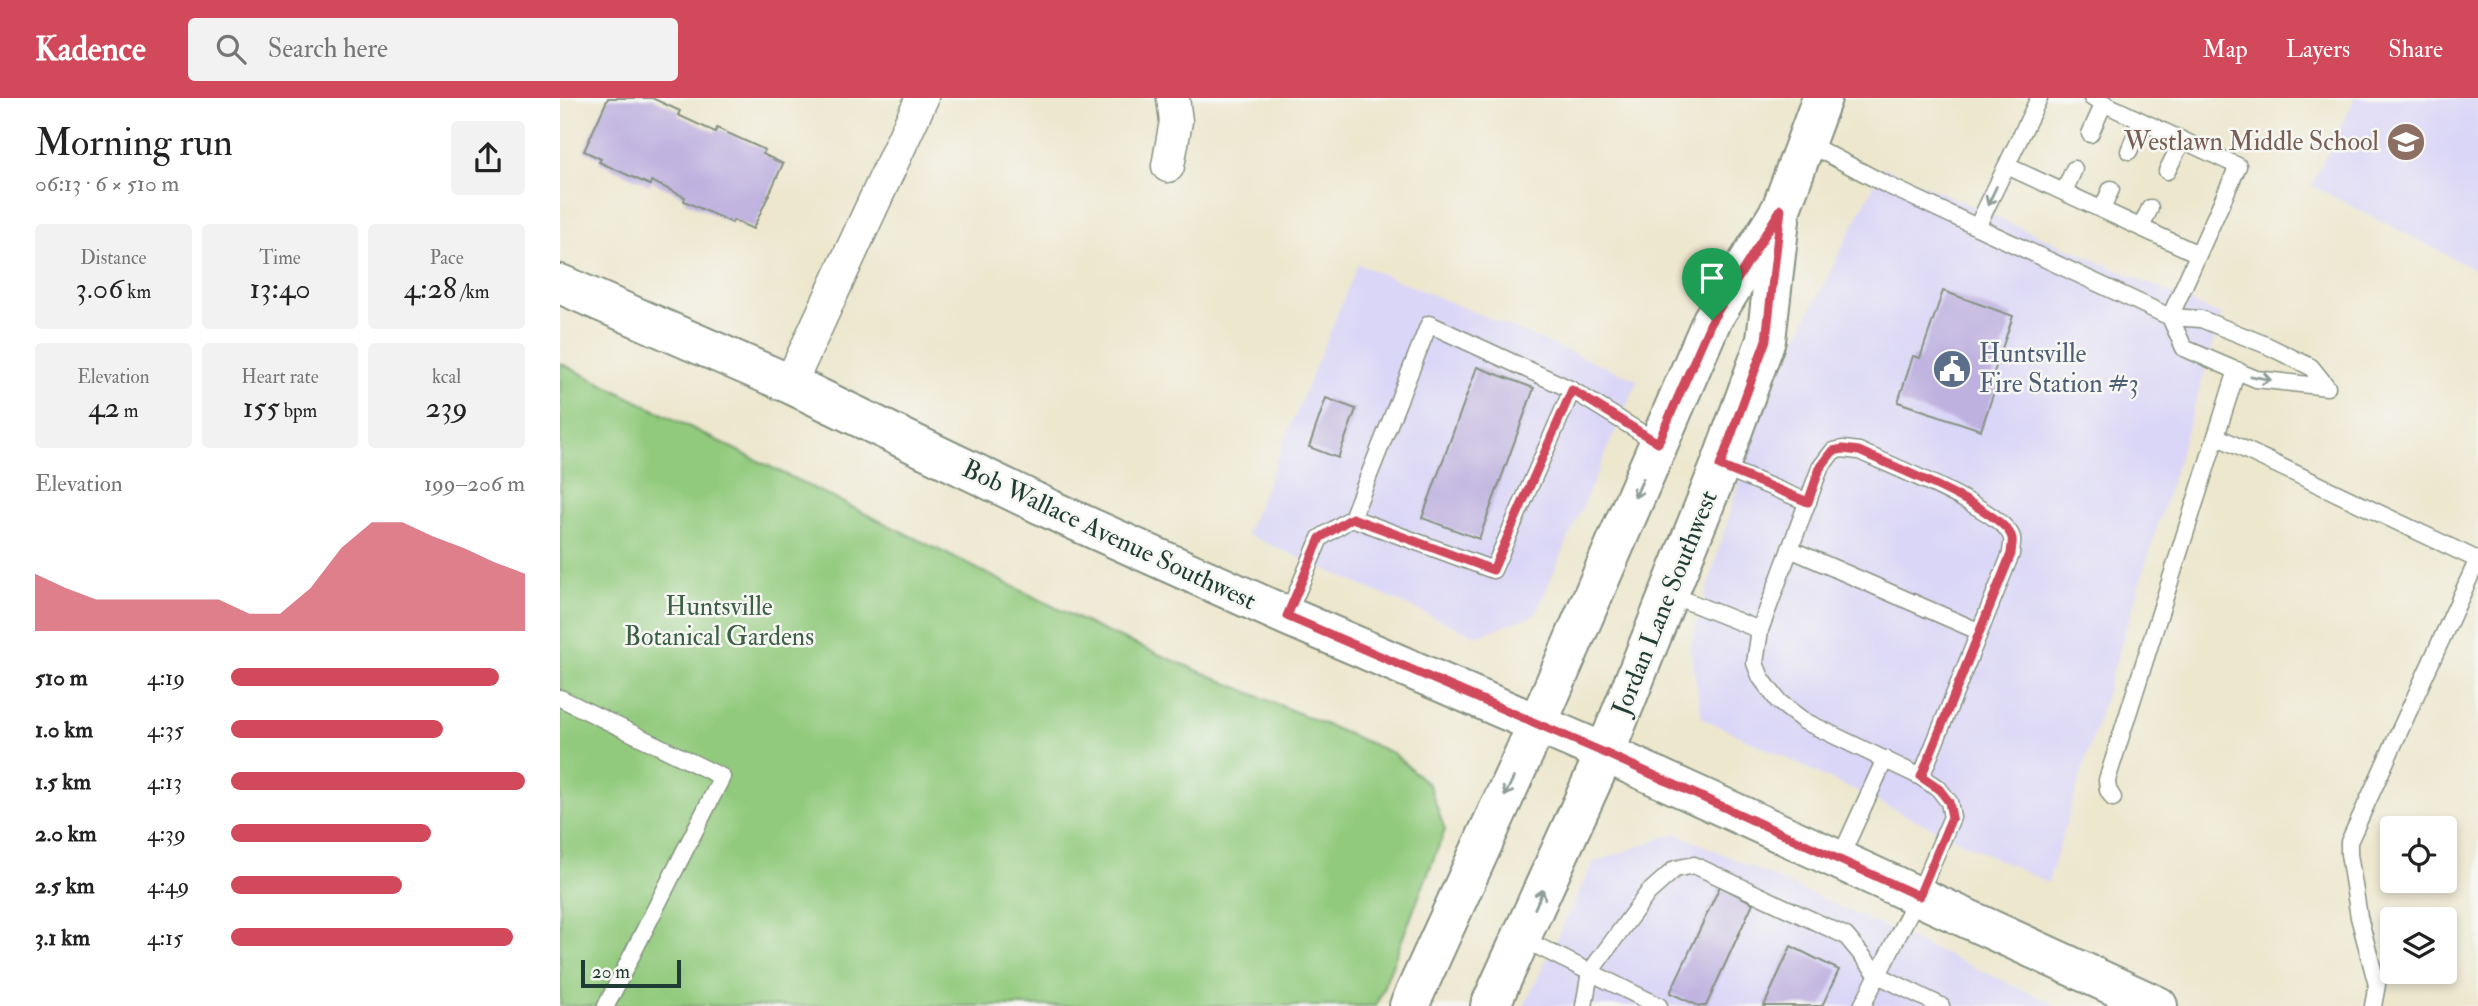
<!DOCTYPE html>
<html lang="en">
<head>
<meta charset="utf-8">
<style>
	:root { --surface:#fff; --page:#f2f2f2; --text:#222; --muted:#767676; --accent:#d1495b }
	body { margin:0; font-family:"IM FELL Double Pica",serif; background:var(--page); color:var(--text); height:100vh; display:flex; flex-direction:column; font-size:26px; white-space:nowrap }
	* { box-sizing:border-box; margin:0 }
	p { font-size:23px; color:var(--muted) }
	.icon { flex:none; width:38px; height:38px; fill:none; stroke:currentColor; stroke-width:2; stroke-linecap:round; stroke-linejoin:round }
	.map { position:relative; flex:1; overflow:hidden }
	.side { display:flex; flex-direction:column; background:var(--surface); width:560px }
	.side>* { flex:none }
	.controls { position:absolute; left:1820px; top:718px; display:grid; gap:14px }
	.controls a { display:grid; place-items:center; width:77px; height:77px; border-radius:7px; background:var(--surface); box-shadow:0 4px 10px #0003; font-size:35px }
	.scale { position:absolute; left:21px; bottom:18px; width:100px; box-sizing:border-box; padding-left:7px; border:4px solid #1f3d34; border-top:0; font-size:19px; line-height:24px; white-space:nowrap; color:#1f3d34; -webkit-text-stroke:5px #f6f6f2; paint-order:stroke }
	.pin { position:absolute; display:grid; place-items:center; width:60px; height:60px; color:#fff; margin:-72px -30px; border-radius:50% 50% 50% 0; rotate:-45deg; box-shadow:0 0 7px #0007 }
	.pin .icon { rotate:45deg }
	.round { display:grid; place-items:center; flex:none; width:74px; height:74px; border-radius:7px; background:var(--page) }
	.summary { display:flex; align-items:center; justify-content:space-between; height:119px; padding:0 35px }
	h1 { font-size:38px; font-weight:600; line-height:52px }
	.metrics { display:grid; grid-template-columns:repeat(3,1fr); gap:10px; height:119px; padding:7px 35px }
	.metrics div { display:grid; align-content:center; border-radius:7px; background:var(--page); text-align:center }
	.metrics b { font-size:30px; font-weight:600 }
	.metrics small { font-size:19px; font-weight:400 }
	.metrics p { font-size:19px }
	.chart { height:196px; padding:14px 35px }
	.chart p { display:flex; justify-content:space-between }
	.chart svg { width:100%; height:126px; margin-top:7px; fill:var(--accent); opacity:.7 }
	ul { padding:0 35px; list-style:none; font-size:23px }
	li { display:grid; grid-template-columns:112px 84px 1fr; align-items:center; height:52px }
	li i { height:18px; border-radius:9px; background:var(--accent) }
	header { display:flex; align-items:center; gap:42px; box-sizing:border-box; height:98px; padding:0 35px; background:var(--accent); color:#fff }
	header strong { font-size:33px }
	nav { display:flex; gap:38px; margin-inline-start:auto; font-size:24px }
	.search { width:490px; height:63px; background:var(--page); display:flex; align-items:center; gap:18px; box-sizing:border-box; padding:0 24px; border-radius:7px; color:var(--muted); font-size:26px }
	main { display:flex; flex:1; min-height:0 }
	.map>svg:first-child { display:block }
	.built { fill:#dad6f7 }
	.green { fill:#92ca7d; stroke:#588458; stroke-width:2 }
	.building { fill:#beb1df }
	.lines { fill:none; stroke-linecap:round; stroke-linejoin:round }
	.lane-casing { stroke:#869281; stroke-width:19 }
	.street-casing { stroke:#869281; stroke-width:35 }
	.secondary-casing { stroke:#869281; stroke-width:42 }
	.lane { stroke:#fff; stroke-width:16 }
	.street { stroke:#fff; stroke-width:32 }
	.secondary { stroke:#fff; stroke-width:38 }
	.oneway { stroke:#8f9e9a }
	.route-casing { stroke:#fff; stroke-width:14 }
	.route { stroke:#d1495b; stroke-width:9 }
	.labels { text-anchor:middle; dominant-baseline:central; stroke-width:5; stroke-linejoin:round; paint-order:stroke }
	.education-label { font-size:26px; fill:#785e54; stroke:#f6f6f2; text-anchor:end }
	.service-label { font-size:26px; fill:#4e5e75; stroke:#f6f6f2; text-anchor:start }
	.street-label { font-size:26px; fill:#1f3d34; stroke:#f6f6f2 }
	.park-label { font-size:26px; fill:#3c6046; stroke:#f6f6f2 }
</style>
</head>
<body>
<header>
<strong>Kadence</strong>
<div class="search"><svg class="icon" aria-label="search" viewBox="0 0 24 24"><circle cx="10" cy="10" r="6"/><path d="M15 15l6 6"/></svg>Search here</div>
<nav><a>Map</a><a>Layers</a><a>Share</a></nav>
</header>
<main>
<section class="side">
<div class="summary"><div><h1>Morning run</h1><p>06:13 · 6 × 510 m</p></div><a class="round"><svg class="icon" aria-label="share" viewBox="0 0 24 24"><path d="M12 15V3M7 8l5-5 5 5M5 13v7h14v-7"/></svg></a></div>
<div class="metrics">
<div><p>Distance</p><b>3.06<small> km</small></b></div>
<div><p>Time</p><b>13:40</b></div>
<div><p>Pace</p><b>4:28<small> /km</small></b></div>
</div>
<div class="metrics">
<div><p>Elevation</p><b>42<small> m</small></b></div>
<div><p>Heart rate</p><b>155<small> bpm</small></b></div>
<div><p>kcal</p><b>239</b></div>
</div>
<div class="chart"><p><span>Elevation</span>199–206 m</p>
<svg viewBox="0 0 160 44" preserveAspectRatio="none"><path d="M0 44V24L10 29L20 33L30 33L40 33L50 33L60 33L70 38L80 38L90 29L100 15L110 6L120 6L130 11L140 15L150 20L160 24V44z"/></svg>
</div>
<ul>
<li><b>510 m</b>4:19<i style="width:91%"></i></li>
<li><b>1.0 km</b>4:35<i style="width:72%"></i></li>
<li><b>1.5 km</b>4:13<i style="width:100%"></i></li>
<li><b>2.0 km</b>4:39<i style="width:68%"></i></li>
<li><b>2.5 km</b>4:49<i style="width:58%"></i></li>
<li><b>3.1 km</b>4:15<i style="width:96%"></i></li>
</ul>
</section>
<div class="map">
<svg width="1918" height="908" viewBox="0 0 1918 908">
	<rect width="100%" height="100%" fill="#f6f6f2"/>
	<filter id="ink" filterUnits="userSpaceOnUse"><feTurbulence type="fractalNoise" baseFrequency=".0143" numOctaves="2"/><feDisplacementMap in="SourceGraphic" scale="14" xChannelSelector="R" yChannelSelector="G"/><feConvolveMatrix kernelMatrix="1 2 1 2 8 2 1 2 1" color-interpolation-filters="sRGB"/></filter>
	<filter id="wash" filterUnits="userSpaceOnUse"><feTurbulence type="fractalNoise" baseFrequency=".00686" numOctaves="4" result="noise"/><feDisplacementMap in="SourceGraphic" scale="28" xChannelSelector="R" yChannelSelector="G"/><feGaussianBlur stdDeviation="1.57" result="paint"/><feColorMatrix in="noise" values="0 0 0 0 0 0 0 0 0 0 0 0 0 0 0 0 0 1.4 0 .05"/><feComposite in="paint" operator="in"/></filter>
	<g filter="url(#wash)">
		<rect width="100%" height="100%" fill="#ede7ce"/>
		<!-- built -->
		<g class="built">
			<path d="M 1795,0 L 1918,0 L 1918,173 L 1751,87 Z"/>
			<path d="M 1323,69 L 1662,218 L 1488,785 L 1142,620 L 1130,549 L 1200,312 Z"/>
			<path d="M 798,166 L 1078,282 L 975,517 L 916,538 L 686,436 Z"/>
			<path d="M 1116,735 L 1499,908 L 964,908 L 1033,765 Z"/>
		</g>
		<!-- green -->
		<path class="green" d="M 0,265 L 539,531 L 833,655 L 869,687 L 885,732 L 816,908 L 0,908 Z"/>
		<g id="blocks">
			<!-- building -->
			<g class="building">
				<path d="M 48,0 L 92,0 L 120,13 L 118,17 L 155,34 L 157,30 L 205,52 L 203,56 L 223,66 L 193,131 L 173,122 L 172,125 L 124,103 L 125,99 L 91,83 L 90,87 L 39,64 L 41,61 L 24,53 Z"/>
				<path d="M 1383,193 L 1453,218 L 1431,283 L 1437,285 L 1421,332 L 1338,304 L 1353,258 L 1360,260 Z"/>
				<path d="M 917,269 L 974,290 L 919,441 L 862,420 Z"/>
				<path d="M 766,300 L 796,311 L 778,360 L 749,349 Z"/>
				<path d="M 1160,788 L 1193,805 L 1146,908 L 1139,908 L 1110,895 Z"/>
				<path d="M 1231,848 L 1279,872 L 1262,908 L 1204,908 Z"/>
			</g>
		</g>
	</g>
	<g filter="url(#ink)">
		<use href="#blocks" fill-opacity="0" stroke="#869281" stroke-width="2"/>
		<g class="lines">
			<!-- lane casing -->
			<g class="lane-casing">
				<g id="lane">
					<path d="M 1530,36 L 1544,5"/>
					<path d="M 1245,44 L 1325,86 L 1610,219 L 1641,221 L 1706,247 L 1751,269 L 1767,289 L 1696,281 L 1624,250 L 1610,219 L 1678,68 L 1532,0"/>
					<path d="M 1569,53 L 1581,24"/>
					<path d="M 1447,68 L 1638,156"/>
					<path d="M 1607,73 L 1622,43"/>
					<path d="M 1504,94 L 1514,71"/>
					<path d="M 1542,111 L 1551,91"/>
					<path d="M 1417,129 L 1479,0"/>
					<path d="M 1581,129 L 1590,110"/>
					<path d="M 1656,338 L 1918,462"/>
					<path d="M 1160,368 L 1248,404"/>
					<path d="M 792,420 L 933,472 L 1012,292"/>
					<path d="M 1230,451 L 1418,533"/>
					<path d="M 1109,496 L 1200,532"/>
					<path d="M 727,518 L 760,440 L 792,420 L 869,226 L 1012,292 L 1098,345"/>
					<path d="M 0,600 L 162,679 L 46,908"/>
					<path d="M 1553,700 L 1548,692 L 1547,682 L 1677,272"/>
					<path d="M 1279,762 L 1325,661"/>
					<path d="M 961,840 L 1099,908"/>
					<path d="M 1024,908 L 1030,874 L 1088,795 L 1115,771 L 1134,767 L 1286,838 L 1318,877 L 1381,908"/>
					<path d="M 1302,908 L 1358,798 L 1392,719 L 1389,704 L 1379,691 L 1361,679 L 1244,623 L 1219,604 L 1201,580 L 1195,565 L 1200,532 L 1260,370 L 1273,353 L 1283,351 L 1299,353 C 1327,366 1445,412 1452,440 C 1453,444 1451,451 1451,456 L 1361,679"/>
					<path d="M 1813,908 L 1817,887 L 1799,819 L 1789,756 L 1789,744 L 1918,461"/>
				</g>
			</g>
			<!-- street casing -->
			<g class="street-casing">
				<g id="street">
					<path d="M 608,68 L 616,23 L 613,0"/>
					<path d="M 230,286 L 362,0"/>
				</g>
			</g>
			<!-- secondary casing -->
			<g class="secondary-casing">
				<g id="secondary">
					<path d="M 0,186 L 230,286 L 498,415 L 727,518 L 1045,655 L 1598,908"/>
					<path d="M 849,908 L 977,627 L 1152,222 L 1221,111 L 1262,0"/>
					<path d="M 930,908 L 1045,655 L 1160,368 L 1206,242 L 1220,122"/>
				</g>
			</g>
			<!-- lane -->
			<use href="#lane" class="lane"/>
			<!-- street -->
			<use href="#street" class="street"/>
			<!-- secondary -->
			<use href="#secondary" class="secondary"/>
		</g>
		<!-- one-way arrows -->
		<defs><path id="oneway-shaft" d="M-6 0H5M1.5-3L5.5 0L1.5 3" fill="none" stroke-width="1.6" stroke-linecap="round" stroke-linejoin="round" transform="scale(1.75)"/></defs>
		<g class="oneway">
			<use href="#oneway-shaft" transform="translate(1432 98) rotate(115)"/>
			<use href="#oneway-shaft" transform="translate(1701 280) rotate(11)"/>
			<use href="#oneway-shaft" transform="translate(1079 390) rotate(113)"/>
			<use href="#oneway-shaft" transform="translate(949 689) rotate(115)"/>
			<use href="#oneway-shaft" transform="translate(979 801) rotate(-66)"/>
		</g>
	</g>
	<g class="lines" filter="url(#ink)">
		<!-- route casing -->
		<g class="route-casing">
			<path id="route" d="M 1221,111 L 1206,242 L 1160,368 L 1248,404 L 1260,370 L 1273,353 L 1283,351 L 1299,353 C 1327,366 1445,412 1452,440 C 1453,444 1451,452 1451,456 L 1361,679 L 1379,691 L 1389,704 L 1392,719 L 1359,798 L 1045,655 L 727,518 L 760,440 L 792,420 L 933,472 L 1012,292 L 1098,345 L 1152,222 Z"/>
		</g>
		<!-- route -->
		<use href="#route" class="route"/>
	</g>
	<!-- icons -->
	<defs>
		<g id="school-disc" transform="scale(2.0125)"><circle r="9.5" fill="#8d6e63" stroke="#f6f6f2"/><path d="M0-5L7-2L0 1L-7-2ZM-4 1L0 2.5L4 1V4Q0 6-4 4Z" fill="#fff"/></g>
		<g id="civic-disc" transform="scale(2.0125)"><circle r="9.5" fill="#5c6f8a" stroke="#f6f6f2"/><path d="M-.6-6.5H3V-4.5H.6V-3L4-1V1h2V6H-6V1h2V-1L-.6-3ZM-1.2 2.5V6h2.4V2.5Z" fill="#fff"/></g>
	</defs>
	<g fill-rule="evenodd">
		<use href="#school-disc" x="1846" y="44"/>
		<use href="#civic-disc" x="1392" y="271"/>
	</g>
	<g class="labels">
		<!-- education labels -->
		<g class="education-label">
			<text x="1819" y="44">Westlawn Middle School</text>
		</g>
		<!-- service labels -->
		<g class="service-label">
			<text x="1419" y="256">Huntsville<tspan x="1419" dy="30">Fire Station #3</tspan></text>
		</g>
		<!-- street labels -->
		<g class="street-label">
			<text transform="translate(549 437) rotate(25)">Bob Wallace Avenue Southwest</text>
			<text transform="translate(1105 505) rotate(-68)">Jordan Lane Southwest</text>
		</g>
		<!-- park labels -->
		<g class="park-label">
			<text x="159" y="509">Huntsville<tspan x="159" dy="30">Botanical Gardens</tspan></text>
		</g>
	</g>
</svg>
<div class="controls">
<a><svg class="icon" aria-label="locate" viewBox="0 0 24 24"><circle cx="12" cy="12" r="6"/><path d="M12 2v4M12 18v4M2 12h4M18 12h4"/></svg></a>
<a><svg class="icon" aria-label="layers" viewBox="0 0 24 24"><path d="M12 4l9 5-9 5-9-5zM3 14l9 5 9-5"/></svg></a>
</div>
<div class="scale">20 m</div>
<div class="pin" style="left:1152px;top:222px;background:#1e9e55"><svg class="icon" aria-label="arrive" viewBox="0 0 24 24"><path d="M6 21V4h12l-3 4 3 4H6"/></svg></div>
</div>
</main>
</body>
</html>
